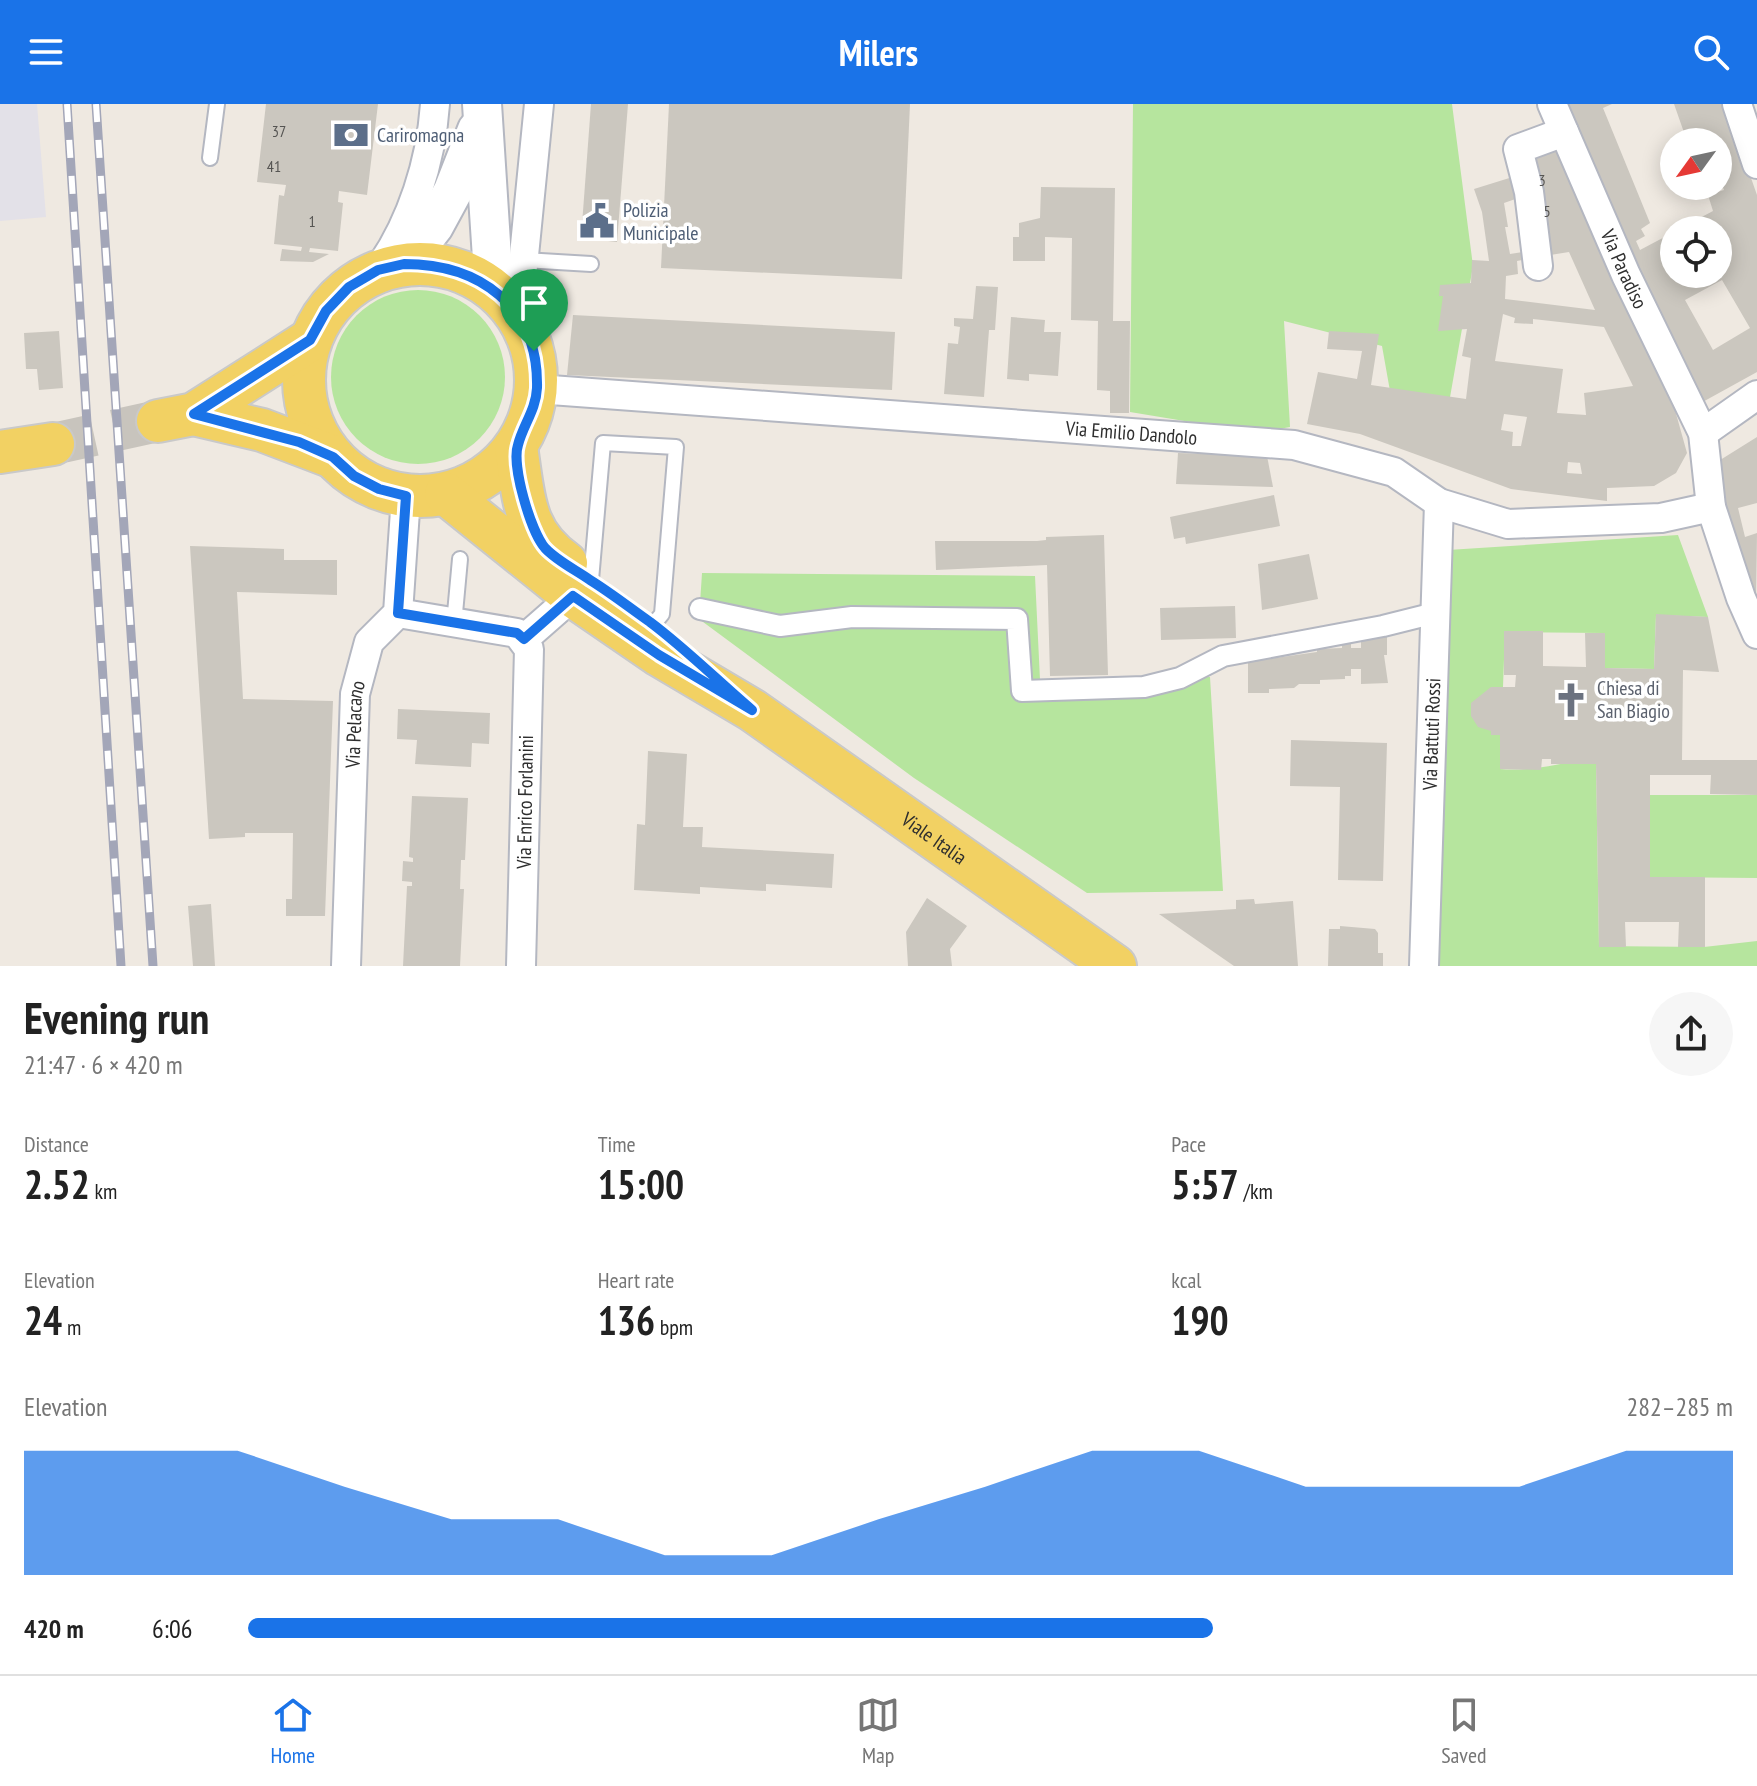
<!DOCTYPE html>
<html lang="en">
<head>
<meta charset="utf-8">
<style>
	:root { --surface:#fff; --page:#f6f6f6; --text:#222; --muted:#767676; --line:#e0e0e0; --accent:#1a73e8 }
	body { margin:0; font-family:"PT Sans Narrow",sans-serif; background:var(--page); color:var(--text); height:100vh; display:flex; flex-direction:column; font-size:30px; white-space:nowrap }
	* { box-sizing:border-box; margin:0 }
	p { font-size:26px; color:var(--muted) }
	.icon { flex:none; width:44px; height:44px; fill:none; stroke:currentColor; stroke-width:2; stroke-linecap:round; stroke-linejoin:round }
	.map { position:relative; height:862px; overflow:hidden }
	.side { display:flex; flex-direction:column; background:var(--surface); flex:1 }
	.side>* { flex:none }
	.needle { width:52px; rotate:237deg }
	.controls { position:absolute; left:1660px; top:24px; display:grid; gap:16px }
	.controls a { display:grid; place-items:center; width:72px; height:72px; border-radius:50%; background:var(--surface); box-shadow:0 4px 20px #0003; font-size:40px }
	.pin { position:absolute; display:grid; place-items:center; width:68px; height:68px; color:#fff; margin:-82px -34px; border-radius:50% 50% 50% 0; rotate:-45deg; box-shadow:0 0 8px #0007 }
	.pin .icon { rotate:45deg }
	.round { display:grid; place-items:center; flex:none; width:84px; height:84px; border-radius:42px; background:var(--page) }
	.summary { display:flex; align-items:center; justify-content:space-between; height:136px; padding:0 24px }
	h1 { font-size:44px; font-weight:700; line-height:60px }
	.stats { display:grid; grid-template-columns:repeat(3,1fr); gap:12px; height:136px; padding:8px 24px }
	.stats div { display:grid; align-content:center }
	.stats b { font-size:40px; font-weight:700 }
	.stats small { font-size:22px; font-weight:400 }
	.stats p { font-size:22px }
	.chart { height:224px; padding:16px 24px }
	.chart p { display:flex; justify-content:space-between }
	.chart svg { width:100%; height:144px; margin-top:8px; fill:var(--accent); opacity:.7 }
	ul { padding:0 24px; list-style:none; font-size:26px }
	li { display:grid; grid-template-columns:128px 96px 1fr; align-items:center; height:60px }
	li i { height:20px; border-radius:10px; background:var(--accent) }
	header { display:flex; justify-content:space-between; align-items:center; height:104px; padding:0 24px; background:var(--accent); color:#fff; font-size:36px; font-weight:700 }
	.tab-bar { display:flex; justify-content:space-around; align-items:center; height:112px; border-top:2px solid var(--line); background:var(--surface); font-size:22px; color:var(--muted) }
	.tab-bar a { display:grid; justify-items:center; gap:4px }
	.tab-bar .on { color:var(--accent) }
	.map>svg:first-child { display:block }
	.industrial { fill:#e3e1e8 }
	.green { fill:#b6e59e }
	.building { fill:#cbc7bf; fill-rule:evenodd }
	.lines { fill:none; stroke-linecap:round; stroke-linejoin:round }
	.primary-tunnel { stroke:#c8c4bd; stroke-width:42; stroke-dasharray:42 21; stroke-linecap:butt }
	.service-casing { stroke:#b4b7c1; stroke-width:18 }
	.pedestrian-casing { stroke:#b4b7c1; stroke-width:24 }
	.minor-casing { stroke:#b4b7c1; stroke-width:32 }
	.secondary-casing { stroke:#b4b7c1; stroke-width:42 }
	.primary-casing { stroke:#c9c9c9; stroke-width:46 }
	.service { stroke:#fff; stroke-width:14 }
	.pedestrian { stroke:#fff; stroke-width:20 }
	.minor { stroke:#fff; stroke-width:28 }
	.secondary { stroke:#fff; stroke-width:38 }
	.primary { stroke:#f2d163; stroke-width:42 }
	.rail-casing { stroke:#a3a6b8; stroke-width:9 }
	.rail { stroke:#fff; stroke-width:6; stroke-dasharray:18; stroke-linecap:butt }
	.route-casing { stroke:#fff; stroke-width:16 }
	.route { stroke:#1a73e8; stroke-width:10 }
	.labels { text-anchor:middle; dominant-baseline:central; stroke-width:7; stroke-linejoin:round; paint-order:stroke }
	.number-label { font-size:16px; fill:#555452 }
	.service-label { font-size:20px; fill:#4e5e75; stroke:#fff; text-anchor:start }
	.street-label { font-size:20px; fill:#2e2e2e; stroke:#fff }
	.worship-label { font-size:20px; fill:#5b616d; stroke:#fff; text-anchor:start }
</style>
</head>
<body>
<header><svg class="icon" aria-label="menu" viewBox="0 0 24 24"><path d="M4 6h16M4 12h16M4 18h16"/></svg>Milers<svg class="icon" aria-label="search" viewBox="0 0 24 24"><circle cx="10" cy="10" r="6"/><path d="M15 15l6 6"/></svg></header>
<div class="map">
<svg width="1757" height="862" viewBox="0 0 1757 862">
	<rect width="100%" height="100%" fill="#efe9e1"/>
	<!-- industrial -->
	<path class="industrial" d="M 0,0 L 37,0 L 46,113 L 0,117 Z"/>
	<!-- green -->
	<g class="green">
		<path d="M 1133,0 L 1452,0 L 1473,162 L 1449,299 L 1390,287 L 1382,242 L 1284,217 L 1290,323 L 1257,329 L 1130,308 Z"/>
		<circle cx="418" cy="273" r="87"/>
		<path d="M 1678,431 L 1708,513 L 1656,511 L 1654,565 L 1605,564 L 1604,529 L 1505,528 L 1500,665 C 1533,668 1562,658 1596,655 L 1599,842 L 1704,843 L 1757,837 L 1757,862 L 1431,862 L 1448,446 Z"/>
		<path d="M 702,469 L 1035,472 L 1040,576 L 1210,573 L 1223,787 L 1087,789 L 914,674 L 699,515 Z"/>
		<path d="M 1650,691 L 1757,691 L 1757,774 L 1650,773 Z"/>
	</g>
	<!-- building -->
	<g class="building">
		<path d="M 266,0 L 378,0 L 367,91 L 339,87 L 338,98 L 343,99 L 338,147 L 310,144 L 309,148 L 329,150 L 313,158 L 280,157 L 282,145 L 301,147 L 302,143 L 274,140 L 279,91 L 284,92 L 286,81 L 257,78 Z"/>
		<path d="M 591,0 L 628,0 L 617,138 L 581,134 Z"/>
		<path d="M 669,0 L 910,0 L 902,175 L 661,164 Z"/>
		<path d="M 1567,0 L 1612,0 L 1603,4 L 1650,119 L 1641,125 L 1645,132 L 1636,137 L 1640,146 L 1674,128 L 1674,170 L 1718,170 L 1718,126 L 1677,126 L 1713,107 L 1708,91 L 1724,86 L 1718,70 L 1718,38 L 1706,38 L 1704,31 L 1687,37 L 1674,0 L 1725,0 L 1757,91 L 1757,268 L 1699,300 L 1657,221 ZM 1722,176 L 1750,224 L 1713,246 L 1685,196 Z"/>
		<path d="M 1565,41 L 1609,161 L 1675,306 L 1687,349 L 1676,369 L 1654,382 L 1607,384 L 1607,397 L 1511,385 L 1360,330 L 1307,320 L 1318,268 L 1357,275 L 1362,247 L 1327,245 L 1329,227 L 1379,230 L 1371,281 L 1466,295 L 1471,254 L 1462,252 L 1467,225 L 1438,227 L 1443,192 L 1439,192 L 1440,181 L 1471,179 L 1472,156 L 1489,157 L 1482,108 L 1474,85 L 1519,71 L 1524,92 L 1504,99 L 1508,123 L 1505,123 L 1510,150 L 1530,147 L 1532,154 L 1517,157 L 1518,170 L 1506,172 L 1505,195 L 1595,206 L 1569,148 L 1544,152 L 1525,50 ZM 1503,210 L 1515,214 L 1514,219 L 1533,220 L 1533,215 L 1604,223 L 1633,282 L 1584,289 L 1586,311 L 1557,309 L 1563,265 L 1495,257 ZM 1504,310 L 1527,313 L 1521,342 L 1512,342 L 1513,328 L 1501,326 ZM 1568,358 L 1580,359 L 1582,370 L 1567,369 Z"/>
		<path d="M 1041,83 L 1115,84 L 1113,217 L 1130,217 L 1129,309 L 1110,309 L 1110,287 L 1097,286 L 1098,217 L 1071,216 L 1072,134 L 1045,133 L 1045,157 L 1013,157 L 1013,133 L 1019,133 L 1019,119 L 1040,114 Z"/>
		<path d="M 976,182 L 998,183 L 995,226 L 989,226 L 984,293 L 944,290 L 948,239 L 958,240 L 960,223 L 954,222 L 954,214 L 973,215 Z"/>
		<path d="M 573,211 L 895,228 L 892,286 L 567,271 Z"/>
		<path d="M 1011,213 L 1045,216 L 1044,228 L 1061,228 L 1058,272 L 1029,270 L 1029,277 L 1007,275 Z"/>
		<path d="M 59,227 L 63,284 L 39,286 L 37,265 L 26,265 L 24,229 Z"/>
		<path d="M 1757,333 L 1757,399 L 1738,404 L 1745,433 L 1757,429 L 1756,498 L 1709,363 Z"/>
		<path d="M 1178,349 L 1267,352 L 1273,383 L 1176,380 Z"/>
		<path d="M 1274,391 L 1280,422 L 1186,440 L 1185,433 L 1174,435 L 1170,413 Z"/>
		<path d="M 1104,431 L 1108,571 L 1050,572 L 1047,461 L 936,466 L 935,437 L 1037,437 L 1046,436 L 1046,433 Z"/>
		<path d="M 190,442 L 284,445 L 284,456 L 337,456 L 337,491 L 237,488 L 243,595 L 333,597 L 325,812 L 286,812 L 286,795 L 292,795 L 293,729 L 245,729 L 245,733 L 209,735 Z"/>
		<path d="M 1309,450 L 1318,495 L 1262,506 L 1258,460 Z"/>
		<path d="M 1235,502 L 1236,534 L 1161,536 L 1160,504 Z"/>
		<path d="M 1656,510 L 1708,513 L 1719,568 L 1683,566 L 1682,656 L 1757,656 L 1757,691 L 1710,690 L 1711,671 L 1650,671 L 1650,773 L 1705,773 L 1705,843 L 1678,843 L 1679,818 L 1625,818 L 1626,843 L 1599,843 L 1596,660 L 1551,660 L 1551,655 L 1542,655 L 1541,666 L 1500,665 L 1500,631 L 1491,631 L 1491,627 L 1478,623 L 1471,612 L 1471,599 L 1491,583 L 1515,583 L 1516,571 L 1504,571 L 1504,527 L 1543,527 L 1543,562 L 1586,563 L 1585,529 L 1605,529 L 1605,564 L 1654,565 Z"/>
		<path d="M 1387,532 L 1387,551 L 1384,551 L 1388,579 L 1361,580 L 1361,565 L 1351,565 L 1351,572 L 1345,572 L 1345,575 L 1320,576 L 1320,580 L 1299,580 L 1294,584 L 1269,585 L 1269,589 L 1248,589 L 1248,558 L 1317,548 L 1317,545 L 1342,544 L 1342,540 L 1351,538 L 1351,544 L 1361,544 L 1361,537 Z"/>
		<path d="M 398,605 L 490,609 L 489,640 L 472,639 L 471,663 L 415,660 L 417,636 L 397,635 Z"/>
		<path d="M 1291,636 L 1387,639 L 1383,777 L 1338,776 L 1340,683 L 1290,682 Z"/>
		<path d="M 648,647 L 687,650 L 683,723 L 703,723 L 702,743 L 834,750 L 832,784 L 766,780 L 766,787 L 700,783 L 700,790 L 634,786 L 637,720 L 645,721 Z"/>
		<path d="M 412,692 L 468,694 L 465,756 L 461,756 L 460,785 L 464,785 L 460,862 L 403,862 L 407,782 L 412,782 L 412,778 L 402,777 L 403,757 L 413,758 L 413,754 L 409,753 Z"/>
		<path d="M 927,794 L 967,822 L 950,845 L 952,862 L 908,862 L 906,828 Z"/>
		<path d="M 1254,795 L 1255,800 L 1293,797 L 1298,862 L 1234,862 L 1159,810 L 1236,805 L 1236,796 Z"/>
		<path d="M 211,800 L 215,862 L 193,862 L 188,802 Z"/>
		<path d="M 1340,822 L 1375,825 L 1378,829 L 1378,849 L 1383,849 L 1383,862 L 1328,862 L 1329,825 L 1340,825 Z"/>
	</g>
	<g class="lines">
		<!-- primary-tunnel -->
		<path class="primary-tunnel" d="M 53,340 L 158,317"/>
		<!-- service casing -->
		<g class="service-casing">
			<g id="service">
				<path d="M 210,54 L 217,0"/>
				<path d="M 524,156 L 591,160"/>
				<path d="M 591,476 L 603,339 L 676,343 L 662,510 L 642,534"/>
				<path d="M 454,520 L 460,455"/>
			</g>
		</g>
		<!-- pedestrian casing -->
		<g class="pedestrian-casing">
			<path id="pedestrian" d="M 700,505 L 780,522 L 852,513 L 1017,515 L 1022,587 L 1144,583 L 1180,574 L 1223,552 L 1383,522 L 1435,509"/>
		</g>
		<!-- minor casing -->
		<g class="minor-casing">
			<g id="minor">
				<path id="s1" d="M 1552,0 L 1626,171 L 1703,329 L 1711,403 L 1741,494 L 1757,530"/>
				<path d="M 1737,0 L 1757,60"/>
				<path d="M 1538,162 L 1529,88 L 1518,45 L 1564,28"/>
				<path d="M 378,166 C 412,119 431,57 435,0"/>
				<path d="M 518,212 L 539,0"/>
				<path id="s2" d="M 537,285 L 1294,341 L 1394,368 L 1439,399 L 1508,420 L 1661,414 L 1711,403"/>
				<path d="M 1703,329 L 1757,291"/>
				<path d="M 398,509 L 517,529 L 529,545 L 521,862"/>
				<path d="M 524,535 L 573,492"/>
				<path id="s3" d="M 346,862 L 355,590 L 369,538 L 398,509 L 406,392"/>
				<path id="s4" d="M 1424,862 L 1439,399"/>
			</g>
		</g>
		<!-- secondary casing -->
		<g class="secondary-casing">
			<g id="secondary">
				<path d="M 482,0 L 494,185"/>
				<path d="M 404,160 L 434,122 L 453,87 L 477,26"/>
			</g>
		</g>
		<!-- primary casing -->
		<g class="primary-casing">
			<g id="primary">
				<circle cx="420" cy="276" r="116"/>
				<path d="M 194,310 L 262,326 L 333,353"/>
				<path d="M 158,317 L 194,310 L 310,236"/>
				<path d="M 516,343 C 524,393 522,428 566,459"/>
				<path d="M 0,348 L 53,340"/>
				<path id="s5" d="M 446,390 L 573,492 L 659,551 L 752,606 L 1115,862"/>
			</g>
		</g>
		<!-- service -->
		<use href="#service" class="service"/>
		<!-- pedestrian -->
		<use href="#pedestrian" class="pedestrian"/>
		<!-- minor -->
		<use href="#minor" class="minor"/>
		<!-- secondary -->
		<use href="#secondary" class="secondary"/>
		<!-- primary -->
		<use href="#primary" class="primary"/>
		<!-- rail casing -->
		<g class="rail-casing">
			<g id="rail">
				<path d="M 67,0 L 121,862"/>
				<path d="M 96,0 L 153,862"/>
			</g>
		</g>
		<!-- rail -->
		<use href="#rail" class="rail"/>
	</g>
	<g class="lines">
		<!-- route casing -->
		<g class="route-casing">
			<path id="route" d="M 404,160 C 479,160 539,202 537,284 C 536,306 523,321 518,341 C 511,361 531,428 545,444 C 557,457 576,466 590,476 C 611,489 630,504 650,518 C 686,545 718,577 752,606 L 659,551 L 573,492 L 524,535 L 517,529 L 398,509 L 406,392 L 379,385 L 354,372 L 333,353 L 299,338 L 194,310 L 310,236 L 326,207 L 349,183 L 378,166 Z"/>
		</g>
		<!-- route -->
		<use href="#route" class="route"/>
	</g>
	<!-- icons -->
	<defs>
		<g id="bank-bare" transform="scale(2.76)"><path d="M-6-4H6V4H-6ZM0-2.3a2.3 2.3 0 1 0 0 4.6a2.3 2.3 0 1 0 0-4.6Z" fill="#5c6f8a" stroke="#fff" stroke-width="2.5" paint-order="stroke"/></g>
		<g id="civic-bare" transform="scale(2.76)"><path d="M-.6-6.5H3V-4.5H.6V-3L4-1V1h2V6H-6V1h2V-1L-.6-3ZM-1.2 2.5V6h2.4V2.5Z" fill="#5c6f8a" stroke="#fff" stroke-width="2.5" paint-order="stroke"/></g>
		<g id="church-bare" transform="scale(2.76)"><path d="M-1.2-6h2.4v3.5h3.3v2.4h-3.3V6h-2.4V-.1h-3.3v-2.4h3.3Z" fill="#6b7280" stroke="#fff" stroke-width="2.5" paint-order="stroke"/></g>
	</defs>
	<g fill-rule="evenodd">
		<use href="#bank-bare" x="351" y="31"/>
		<use href="#civic-bare" x="597" y="117"/>
		<use href="#church-bare" x="1571" y="596"/>
	</g>
	<g class="labels">
		<!-- number labels -->
		<g class="number-label">
			<text x="279" y="27">37</text>
			<text x="274" y="62">41</text>
			<text x="1542" y="76">3</text>
			<text x="1547" y="107">5</text>
			<text x="312" y="117">1</text>
		</g>
		<!-- service labels -->
		<g class="service-label">
			<text x="377" y="31">Cariromagna</text>
			<text x="623" y="106">Polizia<tspan x="623" dy="23">Municipale</tspan></text>
		</g>
		<!-- street labels -->
		<g class="street-label">
			<text stroke="none"><textPath href="#s1" startOffset="180">Via Paradiso</textPath></text>
			<text stroke="none"><textPath href="#s2" startOffset="596">Via Emilio Dandolo</textPath></text>
			<text stroke="none"><textPath href="#s3" startOffset="242">Via Pelacano</textPath></text>
			<text stroke="none"><textPath href="#s4" startOffset="232">Via Battuti Rossi</textPath></text>
			<text transform="translate(525 698) rotate(-89)">Via Enrico Forlanini</text>
			<text stroke="none"><textPath href="#s5" startOffset="598">Viale Italia</textPath></text>
		</g>
		<!-- worship labels -->
		<g class="worship-label">
			<text x="1597" y="584">Chiesa di<tspan x="1597" dy="23">San Biagio</tspan></text>
		</g>
	</g>
</svg>
<div class="controls">
<a><svg class="needle" viewBox="-14 -14 28 28"><path d="M0-13l5 13h-10z" fill="#e53935"/><path d="M0 13l5-13h-10z" fill="#767676"/></svg></a>
<a><svg class="icon" aria-label="locate" viewBox="0 0 24 24"><circle cx="12" cy="12" r="6"/><path d="M12 2v4M12 18v4M2 12h4M18 12h4"/></svg></a>
</div>
<div class="pin" style="left:534px;top:247px;background:#1e9e55"><svg class="icon" aria-label="arrive" viewBox="0 0 24 24"><path d="M6 21V4h12l-3 4 3 4H6"/></svg></div>
</div>
<section class="side">
<div class="summary"><div><h1>Evening run</h1><p>21:47 · 6 × 420 m</p></div><a class="round"><svg class="icon" aria-label="share" viewBox="0 0 24 24"><path d="M12 15V3M7 8l5-5 5 5M5 13v7h14v-7"/></svg></a></div>
<div class="stats">
<div><p>Distance</p><b>2.52<small> km</small></b></div>
<div><p>Time</p><b>15:00</b></div>
<div><p>Pace</p><b>5:57<small> /km</small></b></div>
</div>
<div class="stats">
<div><p>Elevation</p><b>24<small> m</small></b></div>
<div><p>Heart rate</p><b>136<small> bpm</small></b></div>
<div><p>kcal</p><b>190</b></div>
</div>
<div class="chart"><p><span>Elevation</span>282–285 m</p>
<svg viewBox="0 0 160 44" preserveAspectRatio="none"><path d="M0 44V6L10 6L20 6L30 17L40 27L50 27L60 38L70 38L80 27L90 17L100 6L110 6L120 17L130 17L140 17L150 6L160 6V44z"/></svg>
</div>
<ul>
<li><b>420 m</b>6:06<i style="width:65%"></i></li>
</ul>
</section>
<nav class="tab-bar">
<a class="on"><svg class="icon" aria-label="home" viewBox="0 0 24 24"><path d="M3 11l9-7 9 7M6 9v11h12V9"/></svg>Home</a>
<a><svg class="icon" aria-label="map" viewBox="0 0 24 24"><path d="M3 6l6-2 6 2 6-2v14l-6 2-6-2-6 2zM9 4v14M15 6v14"/></svg>Map</a>
<a><svg class="icon" aria-label="saved" viewBox="0 0 24 24"><path d="M7 4h10v16l-5-4-5 4z"/></svg>Saved</a>
</nav>
</body>
</html>
